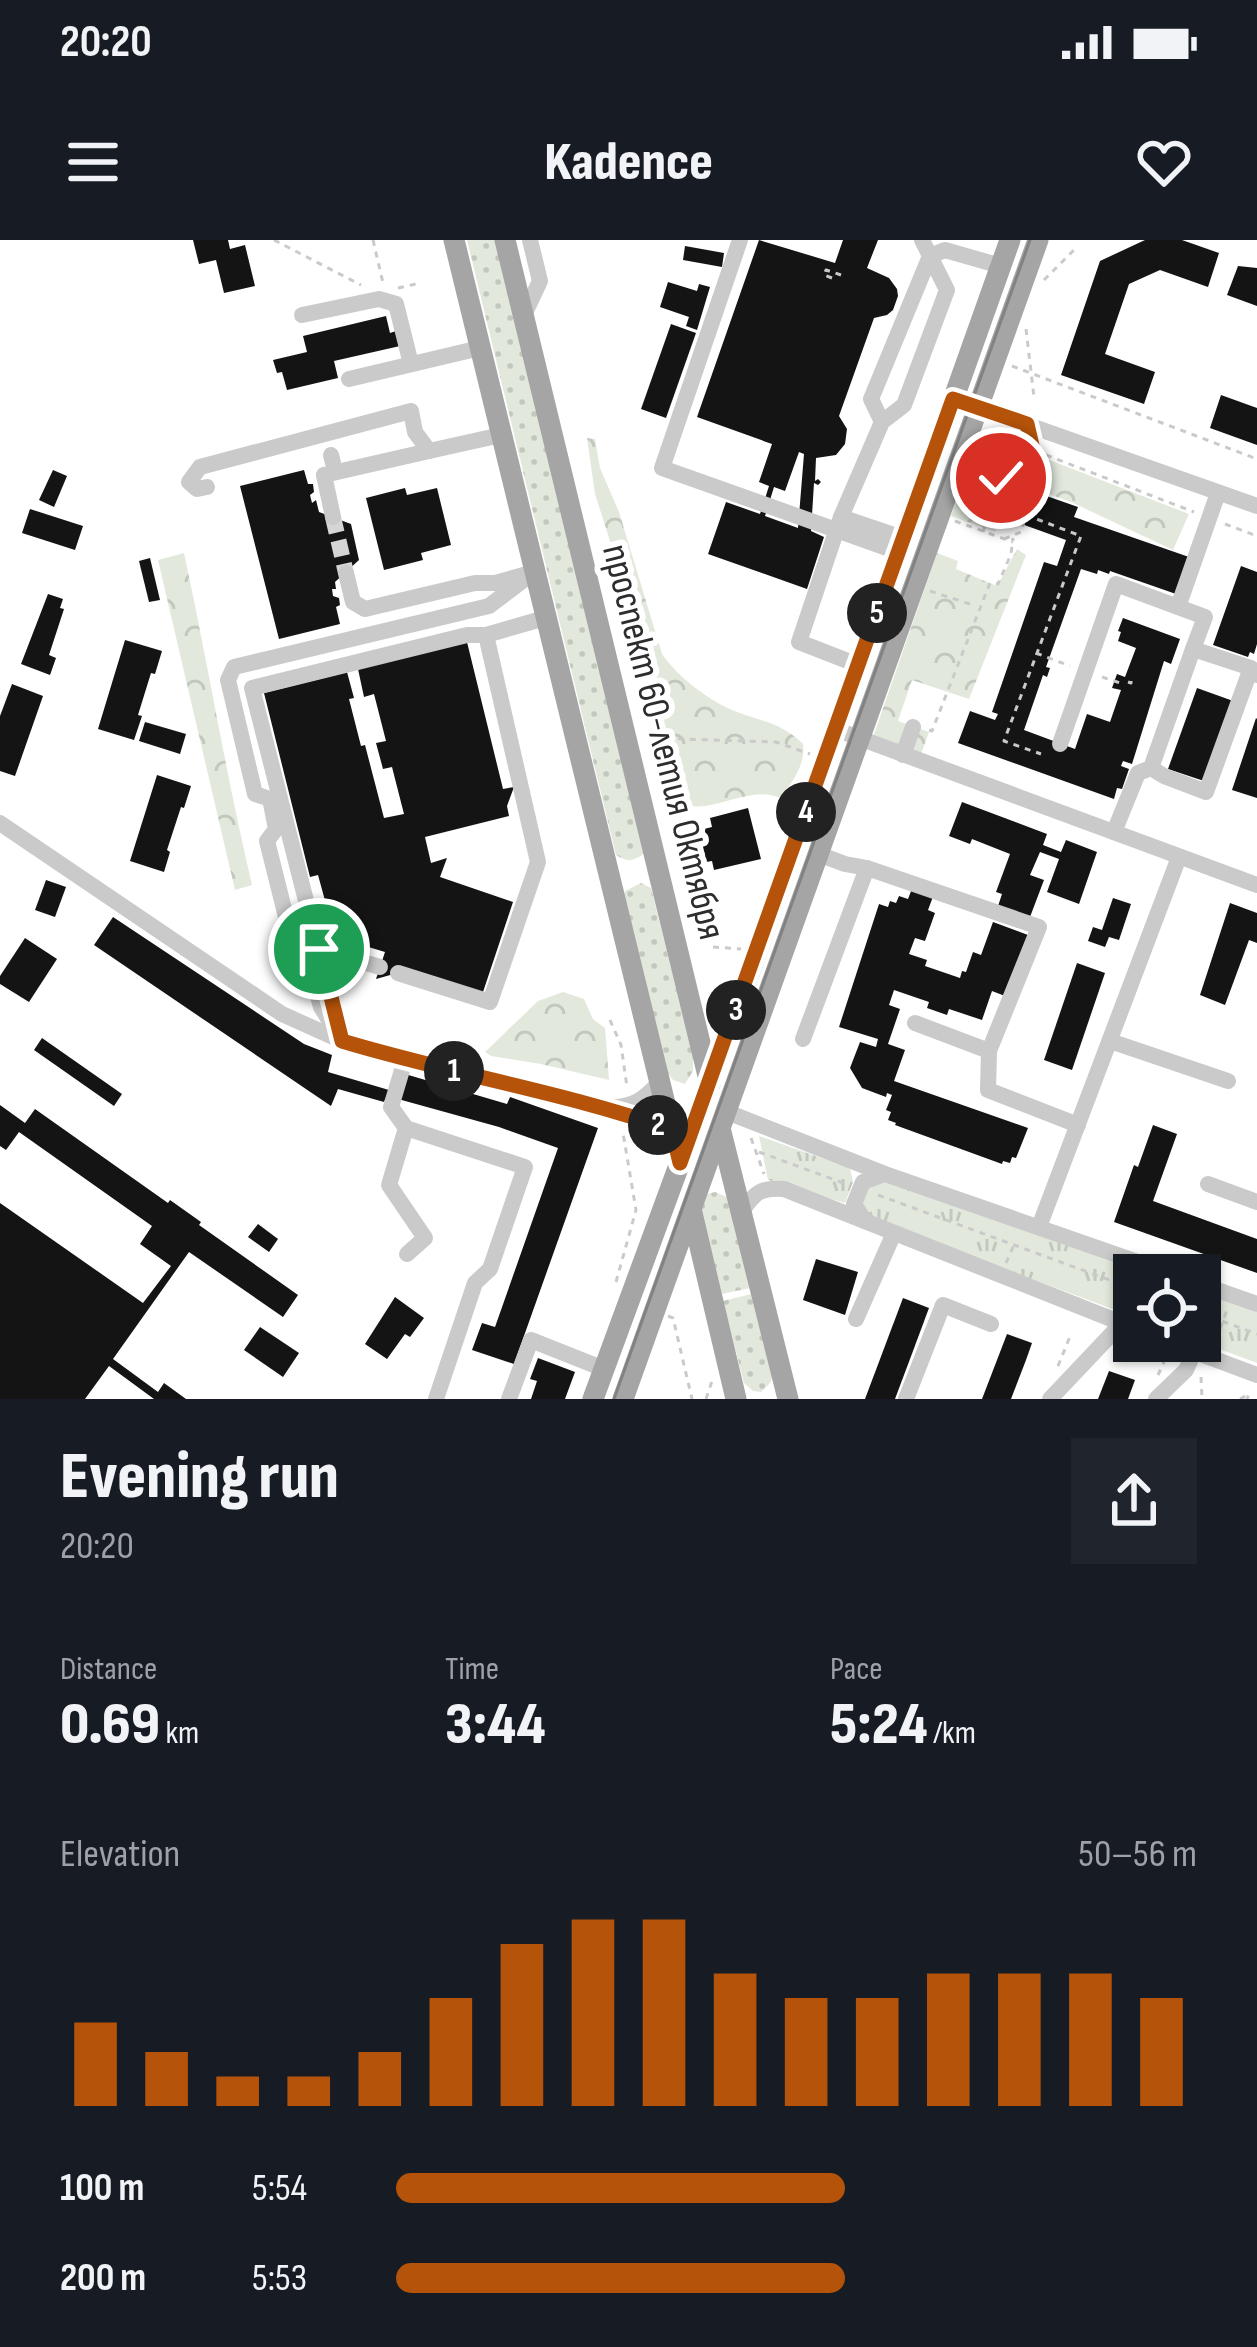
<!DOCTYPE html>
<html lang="en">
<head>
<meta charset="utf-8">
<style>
	:root { --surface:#171b24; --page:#20242c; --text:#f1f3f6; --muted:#9ea1a6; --accent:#b45309 }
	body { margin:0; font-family:"Sofia Sans Condensed",sans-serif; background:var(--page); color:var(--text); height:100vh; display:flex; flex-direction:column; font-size:45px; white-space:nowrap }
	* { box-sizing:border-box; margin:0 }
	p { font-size:39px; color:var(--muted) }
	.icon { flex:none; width:66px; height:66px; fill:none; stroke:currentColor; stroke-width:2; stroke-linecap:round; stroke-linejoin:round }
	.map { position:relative; height:1159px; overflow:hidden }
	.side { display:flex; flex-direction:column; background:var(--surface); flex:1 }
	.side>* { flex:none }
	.controls { position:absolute; left:1113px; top:1014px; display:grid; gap:24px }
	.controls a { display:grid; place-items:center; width:108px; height:108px; border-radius:0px; background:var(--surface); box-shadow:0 3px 9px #0004; font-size:60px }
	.pin { position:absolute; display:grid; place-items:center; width:102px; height:102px; color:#fff; margin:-51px; border:6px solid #fff; border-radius:50%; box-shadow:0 3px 12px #0007 }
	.km { position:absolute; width:60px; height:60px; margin:-30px; border-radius:50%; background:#222; color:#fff; font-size:33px; line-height:60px; text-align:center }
	.round { display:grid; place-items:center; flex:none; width:126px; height:126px; border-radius:0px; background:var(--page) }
	.summary { display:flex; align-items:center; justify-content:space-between; height:204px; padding:0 60px }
	h1 { font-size:66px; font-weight:800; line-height:90px }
	.metrics { display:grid; grid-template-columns:repeat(3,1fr); gap:18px; height:204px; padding:12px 60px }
	.metrics div { display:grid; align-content:center }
	.metrics b { font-size:60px; font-weight:800 }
	.metrics small { font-size:33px; font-weight:400 }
	.metrics p { font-size:33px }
	.chart { height:336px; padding:24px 60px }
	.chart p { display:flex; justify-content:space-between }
	.chart svg { width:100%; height:216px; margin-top:12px; stroke:var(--accent); stroke-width:6 }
	ul { padding:0 60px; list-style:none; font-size:39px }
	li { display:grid; grid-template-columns:192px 144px 1fr; align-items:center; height:90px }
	li i { height:30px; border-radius:15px; background:var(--accent) }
	.status { display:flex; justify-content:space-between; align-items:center; height:84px; padding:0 60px; background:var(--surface); direction:ltr }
	.status svg { height:33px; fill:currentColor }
	header { display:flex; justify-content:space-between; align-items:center; height:156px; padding:0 60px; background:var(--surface); font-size:54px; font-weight:800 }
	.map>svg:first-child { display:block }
	.grass { fill:url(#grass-dots) }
	.forest { fill:url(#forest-crowns) }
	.park { fill:url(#park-tufts) }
	.building { fill:#141414; fill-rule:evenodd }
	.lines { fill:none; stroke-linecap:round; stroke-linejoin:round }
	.minor-tunnel { stroke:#d5d5d5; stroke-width:16; stroke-dasharray:16 8; stroke-linecap:butt }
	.path { stroke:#cacaca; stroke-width:3; stroke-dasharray:6 6; stroke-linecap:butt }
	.minor { stroke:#cacaca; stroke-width:16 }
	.major { stroke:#a5a5a5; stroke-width:21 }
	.tram { stroke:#828282; stroke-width:3 }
	.minor-bridge { stroke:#cacaca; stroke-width:16 }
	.route-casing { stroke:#fff; stroke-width:24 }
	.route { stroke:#b45309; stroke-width:15 }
	.labels { text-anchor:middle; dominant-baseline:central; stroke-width:12; stroke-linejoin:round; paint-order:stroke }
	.street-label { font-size:39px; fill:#2d2d2d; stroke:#fff }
</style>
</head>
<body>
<div class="status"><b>20:20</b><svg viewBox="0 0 49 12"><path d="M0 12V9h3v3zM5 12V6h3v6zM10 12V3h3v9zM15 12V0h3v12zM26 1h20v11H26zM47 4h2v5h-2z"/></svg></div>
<header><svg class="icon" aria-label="menu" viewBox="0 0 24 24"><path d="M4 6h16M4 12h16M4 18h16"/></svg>Kadence<svg class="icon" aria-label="heart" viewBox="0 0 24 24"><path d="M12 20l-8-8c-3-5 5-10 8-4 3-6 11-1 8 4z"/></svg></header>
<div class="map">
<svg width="1257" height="1159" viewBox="0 0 1257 1159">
	<defs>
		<pattern id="grass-dots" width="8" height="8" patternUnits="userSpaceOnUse" patternTransform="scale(3)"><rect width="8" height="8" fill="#e2e9dc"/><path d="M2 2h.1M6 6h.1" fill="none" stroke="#c2c8bd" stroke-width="1.8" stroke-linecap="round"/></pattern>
		<pattern id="forest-crowns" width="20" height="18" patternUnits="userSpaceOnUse" patternTransform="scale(3)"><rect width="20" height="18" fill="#e2e9dc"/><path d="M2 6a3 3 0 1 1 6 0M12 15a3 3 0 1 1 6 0" fill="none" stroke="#c2c8bd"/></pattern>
		<pattern id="park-tufts" width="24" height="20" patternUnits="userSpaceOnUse" patternTransform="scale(3)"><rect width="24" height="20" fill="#e2e9dc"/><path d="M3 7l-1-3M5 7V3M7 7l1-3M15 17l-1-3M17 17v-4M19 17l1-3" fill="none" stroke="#c2c8bd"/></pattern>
	</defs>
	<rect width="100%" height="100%" fill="#fff"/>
	<!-- grass -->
	<g class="grass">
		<path d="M 467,0 L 498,0 L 644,604 L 643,614 C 632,622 627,622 616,615 Z"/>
		<path d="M 641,643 L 651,648 L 693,816 L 693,831 L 685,844 L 673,840 L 665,829 L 623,661 L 625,651 Z"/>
		<path d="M 715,952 L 727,957 L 750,1048 L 722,1054 L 701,968 L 707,954 Z"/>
		<path d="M 751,1054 L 772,1136 L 771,1142 L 761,1152 L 753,1151 L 744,1143 L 723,1061 Z"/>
	</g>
	<!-- forest -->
	<g class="forest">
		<path d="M 980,193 L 1189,274 L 1173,310 L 1071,262 L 1001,237 L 986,275 L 1000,280 L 995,292 L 951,276 Z"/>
		<path d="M 587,198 L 595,199 L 600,228 L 619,272 L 662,414 C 678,437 707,459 732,470 C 759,481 781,482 803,504 C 806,524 792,543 780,558 C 752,545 720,570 690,566 C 673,540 664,504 662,473 C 661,465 663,452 659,444 C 656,439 650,435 645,431 L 639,392 L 595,254 Z"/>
		<path d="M 1017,309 L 1026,315 L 969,459 L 912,440 L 898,481 L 929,492 L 920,517 L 872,500 L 937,313 L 958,321 L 956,329 L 997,346 Z"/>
		<path d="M 184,313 C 208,424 226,535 252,645 L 235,650 L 158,320 Z"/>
		<path d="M 563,752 L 584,759 L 593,779 L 605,788 L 609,840 L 541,824 L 491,816 L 485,812 L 538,761 Z"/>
	</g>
	<!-- park -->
	<g class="park">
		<path d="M 759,896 L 850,928 L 853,942 L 845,963 L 768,940 Z"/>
		<path d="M 885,938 L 1155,1035 L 1134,1035 L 1134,1077 L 866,977 L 859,967 L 868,942 Z"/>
		<path d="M 1200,1051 L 1257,1072 L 1257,1123 L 1198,1101 L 1200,1101 Z"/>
	</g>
	<!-- building -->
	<g class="building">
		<path d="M 193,0 L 228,0 L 230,9 L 245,5 L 255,46 L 224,53 L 216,20 L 199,24 Z"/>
		<path d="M 759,0 L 835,23 L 843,0 L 878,0 L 867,28 L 889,38 L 897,49 L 898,56 L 893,70 L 887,75 L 874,78 L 839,176 L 847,189 L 845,204 L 836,215 L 816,218 L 815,241 L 818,239 L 821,242 L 818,245 L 814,243 L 811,291 L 824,297 L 807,349 L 708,314 L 726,262 L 760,274 L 769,246 L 759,242 L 772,204 L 697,177 ZM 799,212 L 804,214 L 798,288 L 765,276 L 774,247 L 785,251 Z"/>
		<path d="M 1145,0 L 1182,0 L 1219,13 L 1208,47 L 1160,30 L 1129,44 L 1105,114 L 1155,132 L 1144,164 L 1061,135 L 1100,21 Z"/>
		<path d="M 685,6 L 724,13 L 722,27 L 683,20 Z"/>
		<path d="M 1238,26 L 1257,28 L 1257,66 L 1227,55 Z"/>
		<path d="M 668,42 L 697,51 L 699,44 L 710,47 L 697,90 L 686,86 L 689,77 L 660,67 Z"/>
		<path d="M 386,76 L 390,93 L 396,91 L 400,106 L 334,121 L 338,138 L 287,150 L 282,132 L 277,133 L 273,120 L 307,112 L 303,96 Z"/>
		<path d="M 671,84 L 696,93 L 666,178 L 641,169 Z"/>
		<path d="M 1221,155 L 1257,168 L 1257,205 L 1210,188 Z"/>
		<path d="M 53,230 L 67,236 L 54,267 L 39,260 Z"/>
		<path d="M 304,230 L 308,244 L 313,244 L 314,252 L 310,255 L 312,263 L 316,260 L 319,272 L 351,284 L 359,320 L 335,342 L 336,349 L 332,349 L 333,356 L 339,358 L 340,365 L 336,367 L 340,384 L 279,399 L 240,246 Z"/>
		<path d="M 1034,243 L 1040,245 L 1038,253 L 1078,267 L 1074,277 L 1189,317 L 1176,354 L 1110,331 L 1109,334 L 1098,330 L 1097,334 L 1081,329 L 1046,427 L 1050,428 L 1047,437 L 1043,435 L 1024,490 L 1075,509 L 1087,474 L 1110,482 L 1121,450 L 1112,448 L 1117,434 L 1125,437 L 1136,408 L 1118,401 L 1121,392 L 1118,391 L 1123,378 L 1180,399 L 1171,424 L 1164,421 L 1132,524 L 1123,521 L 1121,526 L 1129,529 L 1122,549 L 1117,548 L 1114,559 L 958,503 L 970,471 L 995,480 L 998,474 L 992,472 L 1044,322 L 1057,326 L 1066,300 L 1008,279 L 1019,247 Z"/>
		<path d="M 405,248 L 407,255 L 437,248 L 451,305 L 421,313 L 423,320 L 384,330 L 366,258 Z"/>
		<path d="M 30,269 L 83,286 L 75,310 L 22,293 Z"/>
		<path d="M 150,318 L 160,360 L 149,362 L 139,321 Z"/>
		<path d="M 1241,326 L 1257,332 L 1257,404 L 1254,414 L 1250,412 L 1248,417 L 1213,405 Z"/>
		<path d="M 48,354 L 63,359 L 60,368 L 64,369 L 49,415 L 56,418 L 50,435 L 21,424 Z"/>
		<path d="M 125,400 L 162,411 L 155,434 L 151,433 L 138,475 L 142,476 L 134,500 L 98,489 Z"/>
		<path d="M 467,402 L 503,549 L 514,547 L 507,566 L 509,576 L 425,597 L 431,623 L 447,618 L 440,637 L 513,662 L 482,755 L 408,730 L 376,739 L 385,712 L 365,706 L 362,716 L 338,708 L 318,635 L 310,637 L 264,453 L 347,432 L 354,458 L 349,459 L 361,506 L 365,505 L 384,578 L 404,574 L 392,527 L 383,529 L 376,503 L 386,501 L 374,454 L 364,457 L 358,429 Z"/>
		<path d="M 12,444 L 43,456 L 15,536 L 0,531 L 0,476 Z"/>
		<path d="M 1197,448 L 1236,462 L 1207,542 L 1168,529 Z"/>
		<path d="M 1256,478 L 1257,479 L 1257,558 L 1232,550 Z"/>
		<path d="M 145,482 L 186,494 L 180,514 L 139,501 Z"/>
		<path d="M 157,535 L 191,546 L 184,568 L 181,567 L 167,610 L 170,612 L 164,632 L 130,621 Z"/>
		<path d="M 962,562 L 1047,594 L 1043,605 L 1061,612 L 1066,600 L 1097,612 L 1079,664 L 1047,652 L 1059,619 L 1040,612 L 1030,635 L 1044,640 L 1030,677 L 998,666 L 1002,654 L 996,652 L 1010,614 L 972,599 L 970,604 L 949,596 Z"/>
		<path d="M 748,568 L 761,619 L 714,630 L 712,621 L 706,622 L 699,596 L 706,595 L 704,589 L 712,587 L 710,578 Z"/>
		<path d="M 46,640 L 66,647 L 55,677 L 35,670 Z"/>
		<path d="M 913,646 L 934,654 L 928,670 L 935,673 L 925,701 L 915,698 L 909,714 L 927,720 L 925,726 L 960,738 L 962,731 L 966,732 L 973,712 L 981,715 L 993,682 L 1028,695 L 1005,756 L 992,751 L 982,780 L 949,769 L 947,775 L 927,768 L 929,762 L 894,750 L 889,765 L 900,769 L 888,804 L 905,810 L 894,841 L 1028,888 L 1016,918 L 1012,917 L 1010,923 L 1003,921 L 1002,924 L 895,885 L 896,883 L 888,880 L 891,872 L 886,870 L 892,855 L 887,853 L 886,857 L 862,848 L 850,828 L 860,802 L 876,807 L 878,799 L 839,787 L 879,664 L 888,667 L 890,661 L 896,663 L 899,656 L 908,659 Z"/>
		<path d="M 1113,658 L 1131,664 L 1119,700 L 1109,697 L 1105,707 L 1088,701 L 1093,687 L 1102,690 Z"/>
		<path d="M 1230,663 L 1257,673 L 1257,703 L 1249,700 L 1225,765 L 1200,755 Z"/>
		<path d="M 113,677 L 304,804 L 332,815 L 328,832 L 389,850 L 384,862 L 338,849 L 331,866 L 94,705 Z"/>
		<path d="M 25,698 L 57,719 L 29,762 L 0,744 L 0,736 Z"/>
		<path d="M 1077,723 L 1105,733 L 1072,830 L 1044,820 Z"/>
		<path d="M 42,798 L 122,854 L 114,866 L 34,810 Z"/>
		<path d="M 405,834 L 507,864 L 510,857 L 598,888 L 514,1124 L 472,1110 L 482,1083 L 495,1087 L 558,908 L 499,887 L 398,859 Z"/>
		<path d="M 0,865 L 25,883 L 35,869 L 168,963 L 170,960 L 201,982 L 199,985 L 298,1055 L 283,1077 L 189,1012 L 113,1119 L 158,1152 L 164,1143 L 186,1159 L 154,1159 L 109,1126 L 85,1159 L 0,1159 L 0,963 L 143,1063 L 171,1026 L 140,1004 L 152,986 L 19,892 L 6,910 L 0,906 Z"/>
		<path d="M 1153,885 L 1177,894 L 1153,961 L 1257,999 L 1257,1033 L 1114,982 L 1134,925 L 1138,927 Z"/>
		<path d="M 258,984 L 278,999 L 269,1012 L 248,997 Z"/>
		<path d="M 816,1019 L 858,1032 L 845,1075 L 803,1060 Z"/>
		<path d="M 395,1057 L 424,1078 L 410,1097 L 405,1094 L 387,1119 L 365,1104 Z"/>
		<path d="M 903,1058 L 929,1068 L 910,1119 L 895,1159 L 865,1159 Z"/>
		<path d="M 260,1087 L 299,1113 L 283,1137 L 244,1110 Z"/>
		<path d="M 1007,1094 L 1032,1103 L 1026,1120 L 1011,1159 L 982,1159 Z"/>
		<path d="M 538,1118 L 575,1132 L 565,1159 L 531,1159 L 537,1141 L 530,1139 Z"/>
		<path d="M 1109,1131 L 1135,1140 L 1128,1159 L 1098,1159 Z"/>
	</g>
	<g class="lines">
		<!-- minor-tunnel -->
		<path class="minor-tunnel" d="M 333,277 L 346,333"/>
		<!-- path -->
		<g class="path">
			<path d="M 274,0 L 361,45"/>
			<path d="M 373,0 L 383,43"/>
			<path d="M 832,38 L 824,35 L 826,30 L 841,35"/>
			<path d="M 1044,40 L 1077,7"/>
			<path d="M 398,48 L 420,43"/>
			<path d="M 1026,89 L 1034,157"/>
			<path d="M 1012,126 L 1257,219"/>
			<path d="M 990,193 L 1015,203"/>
			<path d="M 1046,215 L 1194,272"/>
			<path d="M 1031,262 L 1038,265 L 1034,277"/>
			<path d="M 955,281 L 1013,302"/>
			<path d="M 1225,284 L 1257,296"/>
			<path d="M 983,292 L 1001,238 L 1010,242"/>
			<path d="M 1004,299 L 1021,292 L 1026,275 L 1081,296 L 1004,501 L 1041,514"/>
			<path d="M 930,351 L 973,365"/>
			<path d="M 1036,413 L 1070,426"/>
			<path d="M 1102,437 L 1123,444"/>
			<path d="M 1128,442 L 1131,443 L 1131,441"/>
			<path d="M 929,490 L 932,491 L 990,343 L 998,344 L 1011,314 L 1013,298"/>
			<path d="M 655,491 L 680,499 L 776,502 L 810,514"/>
			<path d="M 713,707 L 741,709"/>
			<path d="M 610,780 L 621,805 L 627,847"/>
			<path d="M 751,898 L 764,934"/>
			<path d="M 759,912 L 846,944"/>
			<path d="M 878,955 L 1134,1049"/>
			<path d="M 1006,1023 L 1014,1005"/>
			<path d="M 616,1042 L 636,970 L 623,893"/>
			<path d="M 1200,1073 L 1257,1094"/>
			<path d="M 668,1076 L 673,1078 L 692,1159"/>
			<path d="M 1216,1100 L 1227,1070"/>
			<path d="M 1058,1126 L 1071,1094"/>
			<path d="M 1158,1135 L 1164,1122"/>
			<path d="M 1201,1137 L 1202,1159"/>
			<path d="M 706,1159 L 712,1141 L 711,1136"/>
			<path d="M 1240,1159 L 1249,1154 L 1247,1159"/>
		</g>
		<!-- minor -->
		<g class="minor">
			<path d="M 740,0 L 662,228 L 898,312"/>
			<path d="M 922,0 L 930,16 L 945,10 L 1001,26"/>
			<path d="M 302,75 L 379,59 L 396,64 L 411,124"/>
			<path d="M 523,77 L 540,41 L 530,0"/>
			<path d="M 349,139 L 480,108"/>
			<path d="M 969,164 L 1257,266"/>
			<path d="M 1027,184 L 1033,210 L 1027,247"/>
			<path d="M 331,215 L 333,223"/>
			<path d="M 324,235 L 333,277"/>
			<path d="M 207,247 L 197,249 L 189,242 L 200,227 L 411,171 L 415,192 L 429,211 L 501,195"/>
			<path d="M 841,277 L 903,298"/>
			<path d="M 1178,367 L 1218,253"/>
			<path d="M 858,425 L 799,402 L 841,277 L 882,182 L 904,165 L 947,50 L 930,16 L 871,159 L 882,182"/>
			<path d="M 1251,428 L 1206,552 L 1164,536 L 1151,528 L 1193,409 L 1251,428 L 1257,435"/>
			<path d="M 835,489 L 1257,645"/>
			<path d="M 1060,504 L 1116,344 L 1205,377 L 1193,409"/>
			<path d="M 903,515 L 913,487"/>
			<path d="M 0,583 L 282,774 L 342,801 L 405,820 L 604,867 L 672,891"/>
			<path d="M 1114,592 L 1138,533 L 1151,528"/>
			<path d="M 867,628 L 1039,687 L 989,811 L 915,783"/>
			<path d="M 319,709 L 380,727"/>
			<path d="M 398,733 L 490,762 L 538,622 L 486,395 L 545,378"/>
			<path d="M 334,771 L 252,448 L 467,395 L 486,395"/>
			<path d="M 803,799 L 867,628 L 845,624 L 818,614"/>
			<path d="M 342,801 L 321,767 L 305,709 L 291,697 L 267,601 L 276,589 L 270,559 L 255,554 L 228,440 L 234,427 L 489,366 L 534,332 L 495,343 L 475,343 L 365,369 L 353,362 L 346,333"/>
			<path d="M 1110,801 L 1228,841"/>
			<path d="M 989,811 L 988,850 L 1078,885"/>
			<path d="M 405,820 L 391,867 L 406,888 L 525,927 L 490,1029 L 475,1043 L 436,1159"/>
			<path d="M 610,867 C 633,868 644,859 659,843"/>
			<path d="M 727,872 L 885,934 L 1175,1035"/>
			<path d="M 406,888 L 389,945 L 425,998 L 407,1014"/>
			<path d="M 1208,944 L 1257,962"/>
			<path d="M 742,971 C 755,953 760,947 784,949 L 1134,1088"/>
			<path d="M 865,981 L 854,964 L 863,942 L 884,934"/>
			<path d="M 1039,987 L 1179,617"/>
			<path d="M 1200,1044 L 1257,1064"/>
			<path d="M 856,1079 L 894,993"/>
			<path d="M 1166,1101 L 1257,1135"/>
			<path d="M 509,1159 L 531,1100 L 604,1129"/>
			<path d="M 906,1159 L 943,1065 L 991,1084"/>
			<path d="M 1050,1159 L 1122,1083"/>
			<path d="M 1156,1159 L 1186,1130 L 1194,1112"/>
		</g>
		<!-- major -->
		<g class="major">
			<path d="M 454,0 L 680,925"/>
			<path d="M 505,0 L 710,844"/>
			<path d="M 721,892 L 788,1159"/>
			<path d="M 692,973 L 736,1159"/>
			<path d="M 593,1159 L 738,765 L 1010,0"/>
			<path d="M 623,1159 L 1038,0"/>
		</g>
		<!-- tram -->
		<path class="tram" d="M 614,1159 L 1030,0"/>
		<!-- minor-bridge -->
		<path class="minor-bridge" d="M 324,235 L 429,211"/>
	</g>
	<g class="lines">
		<!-- route casing -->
		<g class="route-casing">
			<path id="route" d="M 319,709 L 342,801 C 451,834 565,852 672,890 L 680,923 L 953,159 L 1027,184 L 1033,210 L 1027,247 L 1001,238"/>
		</g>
		<!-- route -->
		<use href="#route" class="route"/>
	</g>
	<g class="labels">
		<!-- street labels -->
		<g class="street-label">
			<text transform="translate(663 502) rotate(76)">проспект 60-летия Октября</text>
		</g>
	</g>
</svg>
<div class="controls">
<a><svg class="icon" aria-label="locate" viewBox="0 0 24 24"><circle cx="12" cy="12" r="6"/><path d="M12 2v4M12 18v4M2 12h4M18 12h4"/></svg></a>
</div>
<div class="pin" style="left:319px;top:709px;background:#1e9e55"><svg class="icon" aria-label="arrive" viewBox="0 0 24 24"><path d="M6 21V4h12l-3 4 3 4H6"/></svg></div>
<div class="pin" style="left:1001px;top:238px;background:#d93025"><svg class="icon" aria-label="check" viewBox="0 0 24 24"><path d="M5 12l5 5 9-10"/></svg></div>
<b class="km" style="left:454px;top:831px">1</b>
<b class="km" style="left:658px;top:885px">2</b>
<b class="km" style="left:736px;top:770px">3</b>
<b class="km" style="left:806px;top:572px">4</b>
<b class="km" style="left:877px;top:373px">5</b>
</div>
<section class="side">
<div class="summary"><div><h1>Evening run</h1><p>20:20</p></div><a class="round"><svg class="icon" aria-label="share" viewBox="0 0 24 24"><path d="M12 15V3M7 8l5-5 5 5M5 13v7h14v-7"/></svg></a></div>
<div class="metrics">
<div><p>Distance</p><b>0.69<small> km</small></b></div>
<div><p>Time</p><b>3:44</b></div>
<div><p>Pace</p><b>5:24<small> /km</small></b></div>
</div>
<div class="chart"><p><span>Elevation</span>50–56 m</p>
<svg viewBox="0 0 160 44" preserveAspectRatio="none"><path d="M5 44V27M15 44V33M25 44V38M35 44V38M45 44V33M55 44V22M65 44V11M75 44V6M85 44V6M95 44V17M105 44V22M115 44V22M125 44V17M135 44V17M145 44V17M155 44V22"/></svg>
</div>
<ul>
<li><b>100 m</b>5:54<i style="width:56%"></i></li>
<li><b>200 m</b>5:53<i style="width:56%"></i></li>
</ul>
</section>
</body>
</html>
